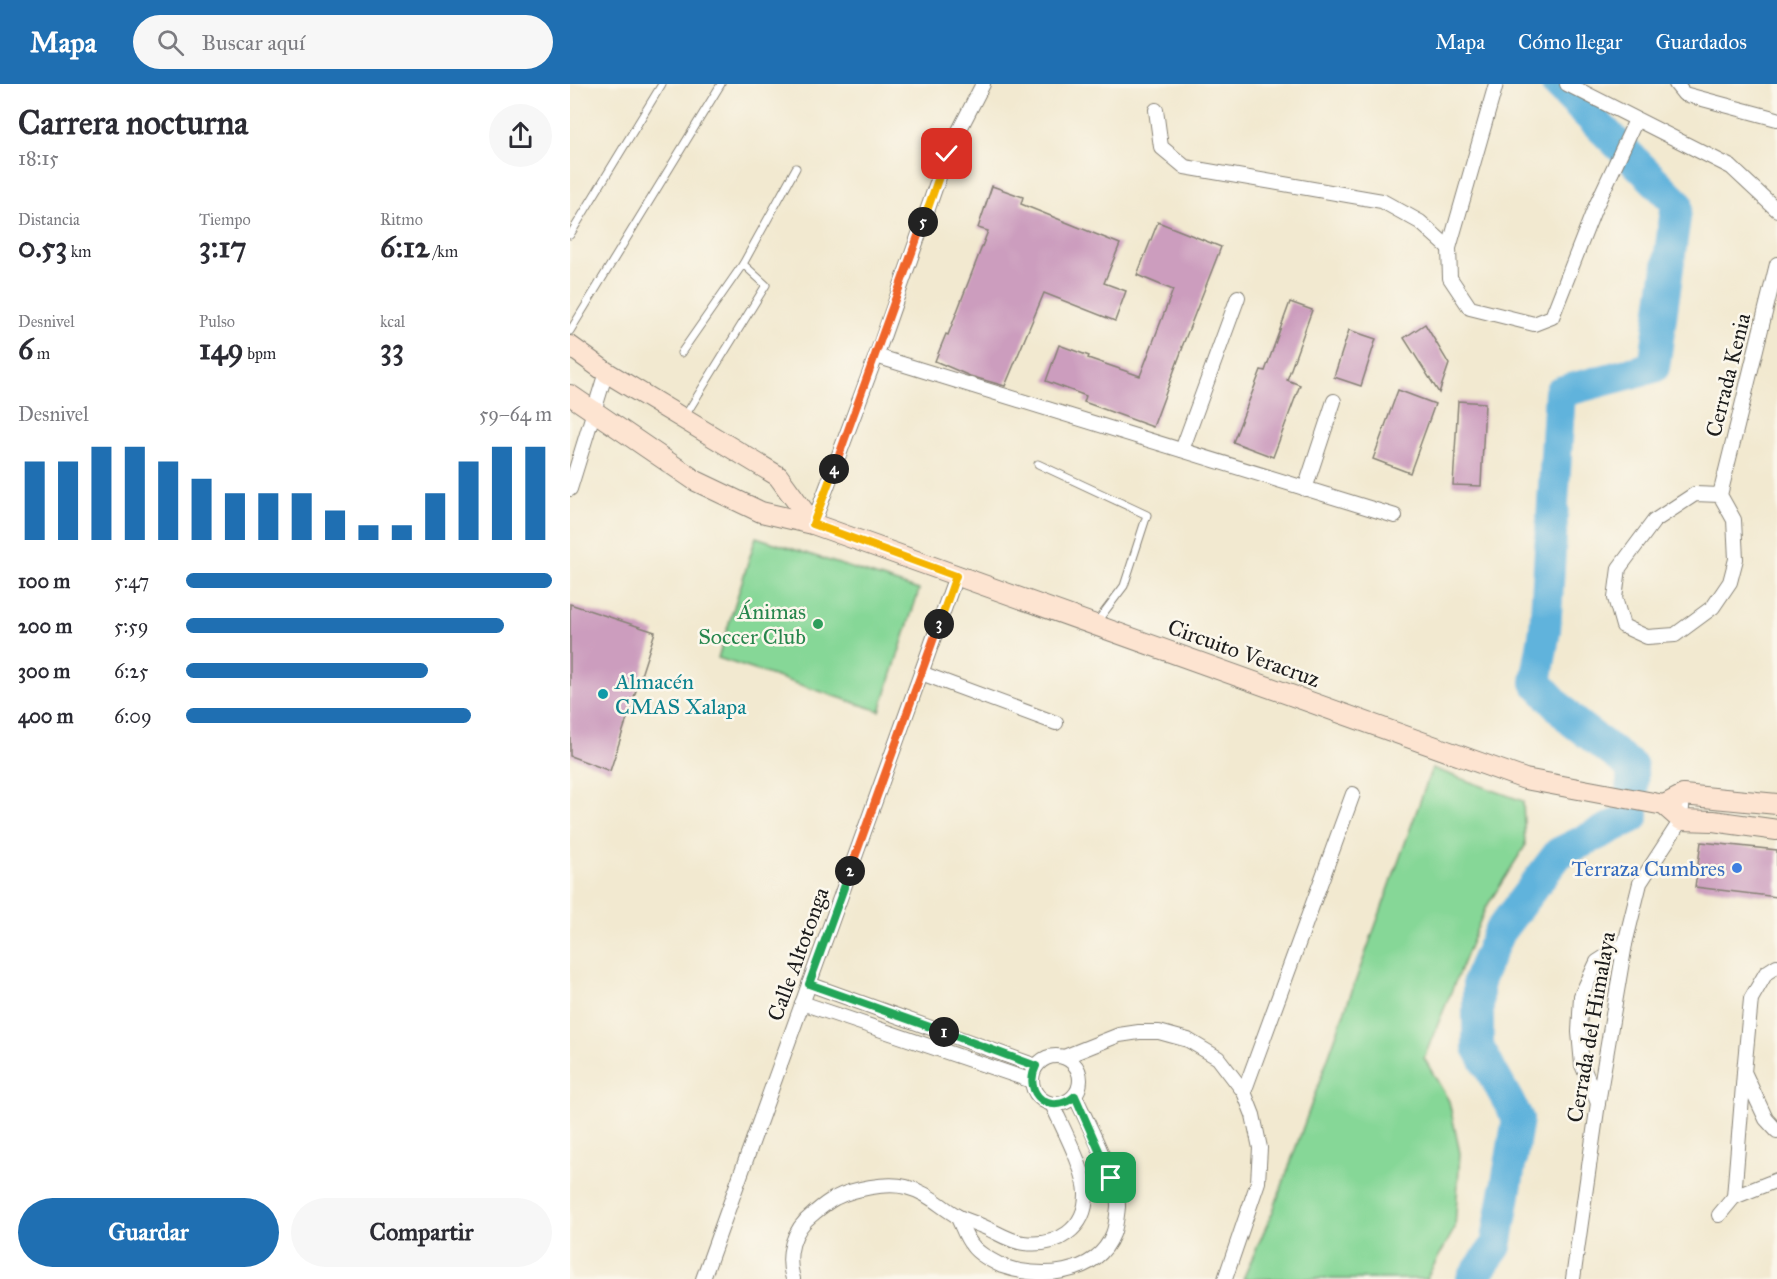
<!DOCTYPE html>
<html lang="es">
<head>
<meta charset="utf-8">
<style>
	:root { --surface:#fff; --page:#f7f7f7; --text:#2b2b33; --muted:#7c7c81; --accent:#1f6fb2 }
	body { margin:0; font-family:"IM FELL Great Primer",serif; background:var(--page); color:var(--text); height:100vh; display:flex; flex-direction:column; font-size:22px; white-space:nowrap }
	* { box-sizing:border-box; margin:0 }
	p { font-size:20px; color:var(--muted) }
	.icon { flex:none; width:33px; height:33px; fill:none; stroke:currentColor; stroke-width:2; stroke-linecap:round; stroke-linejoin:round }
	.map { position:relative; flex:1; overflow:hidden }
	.side { display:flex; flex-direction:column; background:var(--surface); width:570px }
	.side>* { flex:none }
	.pin { position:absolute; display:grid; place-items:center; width:51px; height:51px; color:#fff; margin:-26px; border-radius:12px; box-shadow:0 3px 9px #0006 }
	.km { position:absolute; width:30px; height:30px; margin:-15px; border-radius:50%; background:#222; color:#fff; font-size:16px; line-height:30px; text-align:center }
	.round { display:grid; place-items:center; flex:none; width:63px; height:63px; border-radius:32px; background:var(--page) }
	.headline { display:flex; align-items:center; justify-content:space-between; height:102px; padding:0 18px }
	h1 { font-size:33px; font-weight:700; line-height:45px }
	.figures { display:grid; grid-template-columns:repeat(3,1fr); gap:9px; height:102px; padding:6px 18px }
	.figures div { display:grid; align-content:center }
	.figures b { font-size:30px; font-weight:700 }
	.figures small { font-size:16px; font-weight:400 }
	.figures p { font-size:16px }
	.chart { height:168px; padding:12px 18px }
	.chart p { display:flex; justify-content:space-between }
	.chart svg { width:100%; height:108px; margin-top:6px; stroke:var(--accent); stroke-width:6 }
	.primary-button { display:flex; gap:12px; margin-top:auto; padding:12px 18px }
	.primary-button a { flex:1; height:69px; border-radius:36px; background:var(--accent); color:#fff; font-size:24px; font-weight:700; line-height:69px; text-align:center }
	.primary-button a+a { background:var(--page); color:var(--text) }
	ul { padding:0 18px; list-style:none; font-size:20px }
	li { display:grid; grid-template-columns:96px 72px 1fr; align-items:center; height:45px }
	li i { height:15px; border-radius:8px; background:var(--accent) }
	header { display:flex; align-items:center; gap:36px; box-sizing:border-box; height:84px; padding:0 30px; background:var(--accent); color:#fff }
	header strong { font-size:28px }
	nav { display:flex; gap:33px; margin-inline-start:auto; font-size:21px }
	.search { width:420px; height:54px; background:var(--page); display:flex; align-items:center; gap:15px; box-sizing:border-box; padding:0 21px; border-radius:33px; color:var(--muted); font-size:22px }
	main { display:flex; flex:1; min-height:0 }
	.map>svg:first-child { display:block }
	.green { fill:#86d797; stroke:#517a5a; stroke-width:1.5 }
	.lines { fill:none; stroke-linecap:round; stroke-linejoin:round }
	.river { stroke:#61b3dc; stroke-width:32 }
	.building { fill:#cc9dbe }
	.lane-casing { stroke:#878276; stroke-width:9 }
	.street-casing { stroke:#878276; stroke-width:16 }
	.secondary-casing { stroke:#878276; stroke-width:22 }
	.lane { stroke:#fff; stroke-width:7 }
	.street { stroke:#fff; stroke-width:14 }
	.secondary { stroke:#fde4d1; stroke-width:20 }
	.split-1-casing { stroke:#fff; stroke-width:12 }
	.split-2-casing { stroke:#fff; stroke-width:12 }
	.split-3-casing { stroke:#fff; stroke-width:12 }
	.split-4-casing { stroke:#fff; stroke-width:12 }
	.split-5-casing { stroke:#fff; stroke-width:12 }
	.split-6-casing { stroke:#fff; stroke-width:12 }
	.split-1 { stroke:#22a559; stroke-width:8 }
	.split-2 { stroke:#22a559; stroke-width:8 }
	.split-3 { stroke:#f0652b; stroke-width:8 }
	.split-4 { stroke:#f5b400; stroke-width:8 }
	.split-5 { stroke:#f0652b; stroke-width:8 }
	.split-6 { stroke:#f5b400; stroke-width:8 }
	.leisure-dot { fill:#2e9e5b; stroke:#fbf7ec; stroke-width:2 }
	.culture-dot { fill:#0f9aa8; stroke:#fbf7ec; stroke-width:2 }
	.shop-dot { fill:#3f7fe0; stroke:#fbf7ec; stroke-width:2 }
	.labels { text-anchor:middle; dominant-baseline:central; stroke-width:5; stroke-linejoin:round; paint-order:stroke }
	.street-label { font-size:22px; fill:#1c1c1c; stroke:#fbf7ec }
	.leisure-label { font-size:22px; fill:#27864d; stroke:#fbf7ec; text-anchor:end }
	.culture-label { font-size:22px; fill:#0d838f; stroke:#fbf7ec; text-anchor:start }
	.shop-label { font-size:22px; fill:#366cbe; stroke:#fbf7ec; text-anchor:end }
</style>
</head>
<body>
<header>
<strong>Mapa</strong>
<div class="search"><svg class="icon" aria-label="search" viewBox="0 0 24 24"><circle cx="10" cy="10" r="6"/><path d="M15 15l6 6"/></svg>Buscar aquí</div>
<nav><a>Mapa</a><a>Cómo llegar</a><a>Guardados</a></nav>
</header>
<main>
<section class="side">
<div class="headline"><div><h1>Carrera nocturna</h1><p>18:15</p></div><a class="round"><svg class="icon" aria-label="share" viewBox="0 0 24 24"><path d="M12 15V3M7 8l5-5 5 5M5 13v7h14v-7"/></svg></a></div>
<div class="figures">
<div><p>Distancia</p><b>0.53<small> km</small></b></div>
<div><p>Tiempo</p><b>3:17</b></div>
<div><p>Ritmo</p><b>6:12<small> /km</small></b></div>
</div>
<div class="figures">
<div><p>Desnivel</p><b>6<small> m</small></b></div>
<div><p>Pulso</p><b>149<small> bpm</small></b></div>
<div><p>kcal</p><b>33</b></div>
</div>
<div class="chart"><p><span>Desnivel</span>59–64 m</p>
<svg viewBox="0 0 160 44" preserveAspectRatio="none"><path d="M5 44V12M15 44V12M25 44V6M35 44V6M45 44V12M55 44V19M65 44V25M75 44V25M85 44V25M95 44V32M105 44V38M115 44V38M125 44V25M135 44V12M145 44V6M155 44V6"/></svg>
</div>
<ul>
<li><b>100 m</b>5:47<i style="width:100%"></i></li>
<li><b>200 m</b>5:59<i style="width:87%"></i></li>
<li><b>300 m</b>6:25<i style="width:66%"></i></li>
<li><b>400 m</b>6:09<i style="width:78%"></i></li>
</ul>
<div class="primary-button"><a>Guardar</a><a>Compartir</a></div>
</section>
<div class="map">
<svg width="1207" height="1195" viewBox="0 0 1207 1195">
	<rect width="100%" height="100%" fill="#fbf7ec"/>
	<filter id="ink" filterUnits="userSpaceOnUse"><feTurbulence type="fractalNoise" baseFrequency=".0167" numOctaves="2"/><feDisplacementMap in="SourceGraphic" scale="12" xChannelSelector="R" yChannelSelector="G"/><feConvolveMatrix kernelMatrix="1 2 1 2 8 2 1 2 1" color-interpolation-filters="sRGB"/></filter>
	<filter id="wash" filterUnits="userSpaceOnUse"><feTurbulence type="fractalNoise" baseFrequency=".008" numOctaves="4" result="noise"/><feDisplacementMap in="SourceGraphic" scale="24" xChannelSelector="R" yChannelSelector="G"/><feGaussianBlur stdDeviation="1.35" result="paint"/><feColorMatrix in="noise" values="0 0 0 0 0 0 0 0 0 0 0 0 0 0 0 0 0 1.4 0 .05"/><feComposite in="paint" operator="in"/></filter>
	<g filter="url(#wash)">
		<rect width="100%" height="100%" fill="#f2e9d0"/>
		<!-- green -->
		<g class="green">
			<path d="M 186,453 L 349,506 L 310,627 L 148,574 Z"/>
			<path d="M 862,684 L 953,717 L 955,762 L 915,825 L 854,974 L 879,1017 L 890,1069 L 885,1144 L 856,1195 L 673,1195 L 703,1127 Z"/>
		</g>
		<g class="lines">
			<!-- river -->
			<path class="river" d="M 902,1195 L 926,1162 L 948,1035 L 908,963 L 908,897 L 929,848 L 989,769 L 1063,733 L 1062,683 L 1002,637 L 966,598 L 975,546 L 990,308 L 1084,283 L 1107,119 L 987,0"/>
		</g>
		<g id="blocks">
			<!-- building -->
			<g class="building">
				<path d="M 422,102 L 453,113 L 451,120 L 550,160 L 534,199 L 556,207 L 545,237 L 474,209 L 435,302 L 400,292 L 365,277 L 376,250 L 378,251 L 418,147 L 408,144 Z"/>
				<path d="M 588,138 L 651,163 L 612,263 L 613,263 L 583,343 L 514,318 L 516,312 L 476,297 L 489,261 L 519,272 L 518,274 L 570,292 L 603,206 L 567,191 Z"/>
				<path d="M 720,218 L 742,226 L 717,296 L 730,301 L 703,373 L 663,358 L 691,286 L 695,287 Z"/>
				<path d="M 855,240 L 879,280 L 869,309 L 834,254 Z"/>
				<path d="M 779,246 L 806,255 L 791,302 L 764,293 Z"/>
				<path d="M 828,306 L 865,320 L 840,389 L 803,375 Z"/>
				<path d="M 888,317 L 915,319 L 911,402 L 883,401 Z"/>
				<path d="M 0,520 L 85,548 L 40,687 L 0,672 Z"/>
				<path d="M 1131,758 L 1207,766 L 1207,813 L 1125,803 Z"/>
			</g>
		</g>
	</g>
	<g filter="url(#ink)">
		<use href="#blocks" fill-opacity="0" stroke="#878276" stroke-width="1.5"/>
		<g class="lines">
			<!-- lane casing -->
			<g class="lane-casing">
				<g id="lane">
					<path d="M 0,151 L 92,0"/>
					<path d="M 0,247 L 151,0"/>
					<path d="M 111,269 L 173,180"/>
					<path d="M 115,332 L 196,201 L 173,180 L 226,84"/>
					<path d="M 468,380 L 577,431 L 554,502 L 526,539"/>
				</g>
			</g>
			<!-- street casing -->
			<g class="street-casing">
				<g id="street">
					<path d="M 926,0 L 879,164 L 880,194 L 900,224 L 964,240 L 982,233 L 1024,126 L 1066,36"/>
					<path d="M 997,0 L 1161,83 L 1207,126"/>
					<path d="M 1106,0 L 1114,10 L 1207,35"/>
					<path d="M 586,26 L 591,63 L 615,83 L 812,117 L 850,138 L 879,164"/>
					<path d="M 306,272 L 825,432"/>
					<path d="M 612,366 L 668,213"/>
					<path d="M 0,405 L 36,288"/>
					<path d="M 735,405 L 764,317"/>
					<path d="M 1150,411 L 1125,410 L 1084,437 L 1049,484 L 1045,514 L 1053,542 L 1077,553 L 1105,551 L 1143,523 L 1160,498 L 1166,475 L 1164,436 L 1150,411 L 1207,180"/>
					<path d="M 243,440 L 312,256 L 377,70 L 413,0"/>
					<path d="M 351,589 L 486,639"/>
					<path d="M 1207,882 L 1196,889 L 1181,915 L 1174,988 L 1196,1035 L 1207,1047"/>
					<path d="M 239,900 L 466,982"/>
					<path d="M 232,919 L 462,997"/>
					<circle cx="486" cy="996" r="24"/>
					<path d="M 494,973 L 549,951 L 569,948 L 589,948 L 618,956 L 648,974 L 674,1008 L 683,1031 L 690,1064 L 688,1098 L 655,1195"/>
					<path d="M 674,1008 L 783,710"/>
					<path d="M 1028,1019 L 1012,981 L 1009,948 L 1011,912 L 1027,878 L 1055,860"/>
					<path d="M 1164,1113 L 1174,989"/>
					<path d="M 1149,1131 L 1164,1113 L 1207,1096"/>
					<path d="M 387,1132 C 392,1141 395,1153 402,1161 C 408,1170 422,1177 432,1182 C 468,1195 526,1193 543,1150 C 546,1143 547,1131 548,1123 C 549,1100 516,1036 505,1012"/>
					<path d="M 133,1195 L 386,492"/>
					<path d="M 223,1195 C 216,1171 222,1146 243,1130 C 249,1125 257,1118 265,1114 C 282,1105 317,1098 336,1103 C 359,1109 368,1121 387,1132 C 394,1136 404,1138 412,1142 C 425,1147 440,1158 454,1159 C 487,1163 516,1145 516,1110 C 516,1087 492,1043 482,1020"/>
					<path d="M 1003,1195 L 1028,1019 L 1055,860 L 1070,799 L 1111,736 L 1113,711"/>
				</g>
			</g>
			<!-- secondary casing -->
			<g class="secondary-casing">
				<g id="secondary">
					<path d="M 0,262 L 36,288 L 208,392 L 243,440"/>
					<path d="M 0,311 L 126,397 L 191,428 L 243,440 L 955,695 L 1094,721 L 1111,736 L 1143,737 L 1207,746"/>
					<path d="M 1094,721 L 1113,711 L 1207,720"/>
				</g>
			</g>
			<!-- lane -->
			<use href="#lane" class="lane"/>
			<!-- street -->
			<use href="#street" class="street"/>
			<!-- secondary -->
			<use href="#secondary" class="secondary"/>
		</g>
	</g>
	<g class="lines" filter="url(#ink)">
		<!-- split-1 casing -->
		<g class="split-1-casing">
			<path id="split-1" d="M 374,948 L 466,982 C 452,1010 481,1033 505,1012 L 541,1094"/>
		</g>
		<!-- split-2 casing -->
		<g class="split-2-casing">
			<path id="split-2" d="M 280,787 L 239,900 L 374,948"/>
		</g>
		<!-- split-3 casing -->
		<g class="split-3-casing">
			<path id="split-3" d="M 280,787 L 369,540"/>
		</g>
		<!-- split-4 casing -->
		<g class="split-4-casing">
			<path id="split-4" d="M 264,385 L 243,440 L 386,492 L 369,540"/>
		</g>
		<!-- split-5 casing -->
		<g class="split-5-casing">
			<path id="split-5" d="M 264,385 L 353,138"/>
		</g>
		<!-- split-6 casing -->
		<g class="split-6-casing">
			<path id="split-6" d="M 353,138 L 377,70"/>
		</g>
		<!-- split-1 -->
		<use href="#split-1" class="split-1"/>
		<!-- split-2 -->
		<use href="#split-2" class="split-2"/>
		<!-- split-3 -->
		<use href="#split-3" class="split-3"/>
		<!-- split-4 -->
		<use href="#split-4" class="split-4"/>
		<!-- split-5 -->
		<use href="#split-5" class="split-5"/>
		<!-- split-6 -->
		<use href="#split-6" class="split-6"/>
	</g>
	<!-- markers -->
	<circle class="leisure-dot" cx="248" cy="540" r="6"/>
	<circle class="culture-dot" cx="33" cy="610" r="6"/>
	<circle class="shop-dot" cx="1167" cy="784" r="6"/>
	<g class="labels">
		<!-- street labels -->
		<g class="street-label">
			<text transform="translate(1158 291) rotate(-76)">Cerrada Kenia</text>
			<text transform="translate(674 569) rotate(20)">Circuito Veracruz</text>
			<text transform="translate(228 870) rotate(-70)">Calle Altotonga</text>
			<text transform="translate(1021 943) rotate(-80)">Cerrada del Himalaya</text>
		</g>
		<!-- leisure labels -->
		<g class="leisure-label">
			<text x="236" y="527">Ánimas<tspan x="236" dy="25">Soccer Club</tspan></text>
		</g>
		<!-- culture labels -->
		<g class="culture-label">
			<text x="45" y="597">Almacén<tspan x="45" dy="25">CMAS Xalapa</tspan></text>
		</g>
		<!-- shop labels -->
		<g class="shop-label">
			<text x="1155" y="784">Terraza Cumbres</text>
		</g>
	</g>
</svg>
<div class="pin" style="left:541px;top:1094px;background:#1e9e55"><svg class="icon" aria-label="arrive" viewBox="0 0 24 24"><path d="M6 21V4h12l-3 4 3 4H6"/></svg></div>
<div class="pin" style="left:377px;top:70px;background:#d93025"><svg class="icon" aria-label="check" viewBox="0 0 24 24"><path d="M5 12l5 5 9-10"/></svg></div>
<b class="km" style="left:374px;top:948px">1</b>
<b class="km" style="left:280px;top:787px">2</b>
<b class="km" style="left:369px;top:540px">3</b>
<b class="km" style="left:264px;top:385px">4</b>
<b class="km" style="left:353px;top:138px">5</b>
</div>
</main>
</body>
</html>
